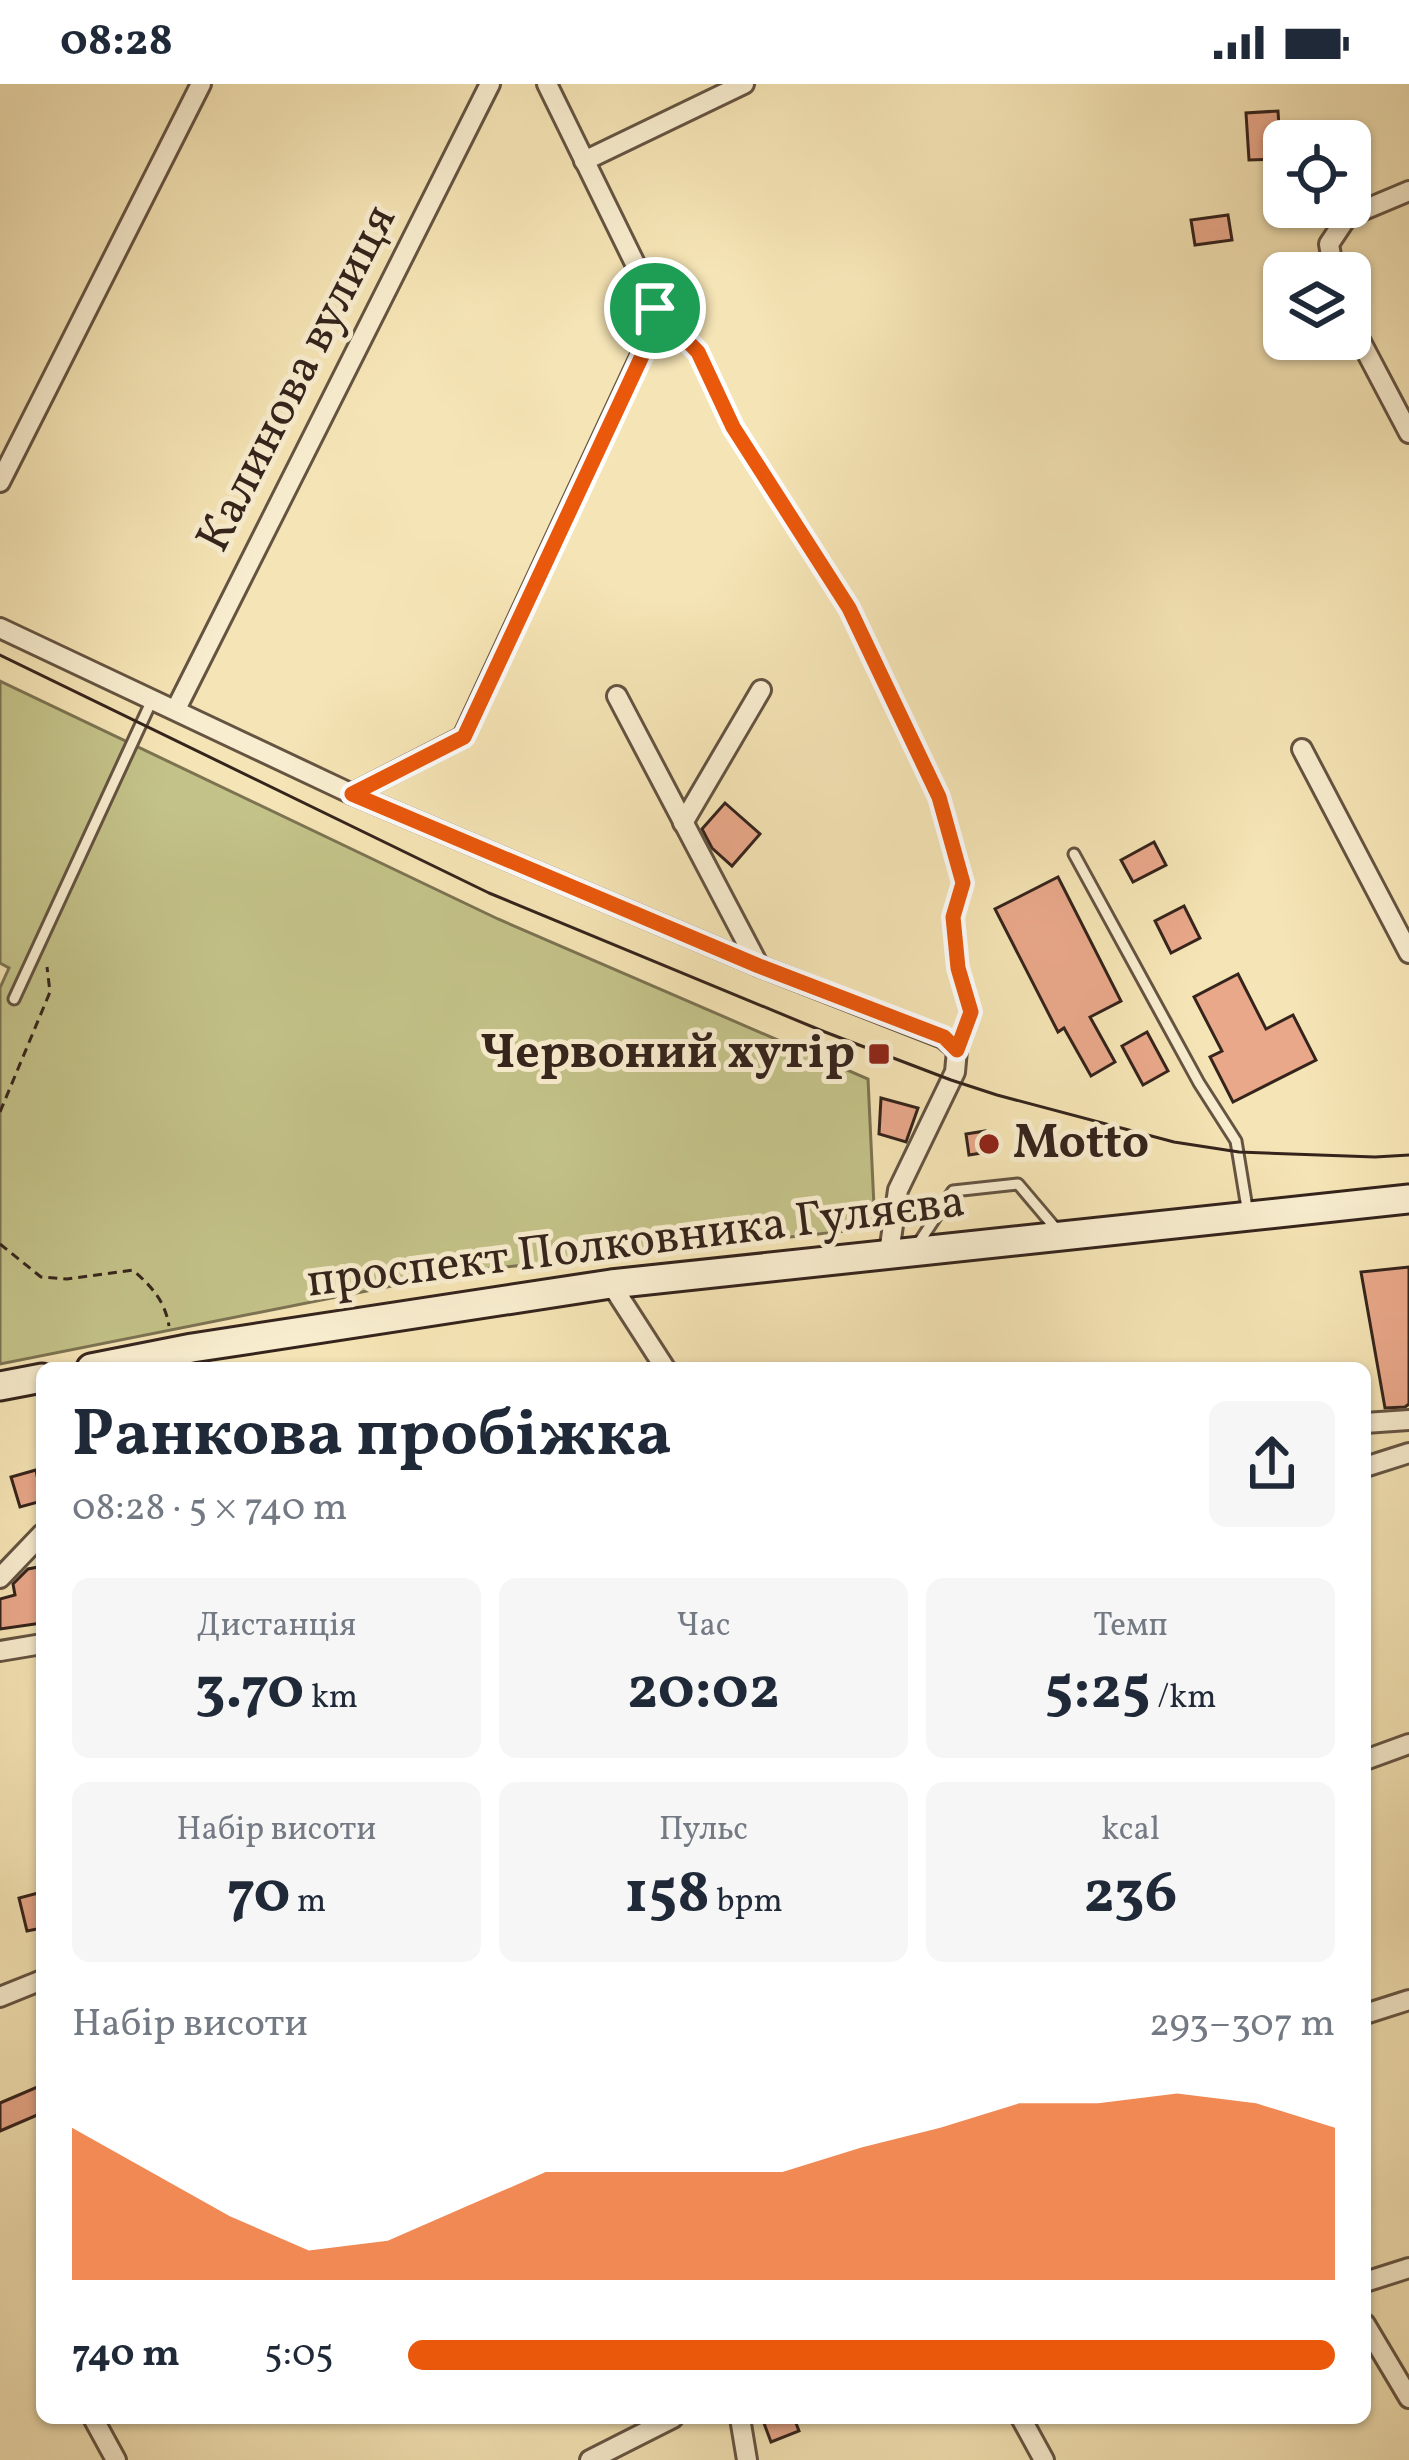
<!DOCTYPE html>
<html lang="uk">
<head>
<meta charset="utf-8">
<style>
	:root { --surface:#fff; --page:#f6f6f7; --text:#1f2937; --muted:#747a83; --accent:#ea580c }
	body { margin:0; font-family:Vollkorn,serif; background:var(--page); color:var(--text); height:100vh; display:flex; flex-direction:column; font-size:45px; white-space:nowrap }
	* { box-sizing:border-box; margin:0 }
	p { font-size:39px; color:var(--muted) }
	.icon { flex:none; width:66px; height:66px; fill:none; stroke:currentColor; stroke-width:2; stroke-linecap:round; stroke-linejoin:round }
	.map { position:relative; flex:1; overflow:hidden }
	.panel { position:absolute; left:36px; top:1278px; width:1335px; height:1062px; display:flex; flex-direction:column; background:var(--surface); border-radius:18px; box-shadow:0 3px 9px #0004 }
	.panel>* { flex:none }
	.fabs { position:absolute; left:1263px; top:36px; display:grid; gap:24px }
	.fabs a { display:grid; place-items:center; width:108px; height:108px; border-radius:18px; background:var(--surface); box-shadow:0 3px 9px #0004; font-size:60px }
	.pin { position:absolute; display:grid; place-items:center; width:102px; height:102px; color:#fff; margin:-51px; border:6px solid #fff; border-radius:50%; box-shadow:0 3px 12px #0007 }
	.round { display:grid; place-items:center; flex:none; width:126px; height:126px; border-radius:18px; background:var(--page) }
	.overview { display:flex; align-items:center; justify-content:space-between; height:204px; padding:0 36px }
	h1 { font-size:66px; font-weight:700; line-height:90px }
	.metrics { display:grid; grid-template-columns:repeat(3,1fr); gap:18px; height:204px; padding:12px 36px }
	.metrics div { display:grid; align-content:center; border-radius:18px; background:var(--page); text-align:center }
	.metrics b { font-size:60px; font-weight:700 }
	.metrics small { font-size:33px; font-weight:400 }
	.metrics p { font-size:33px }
	.chart { height:336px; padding:24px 36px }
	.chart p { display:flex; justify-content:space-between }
	.chart svg { width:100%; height:216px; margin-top:12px; fill:var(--accent); opacity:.7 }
	ul { padding:0 36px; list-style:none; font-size:39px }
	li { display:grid; grid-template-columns:192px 144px 1fr; align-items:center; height:90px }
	li i { height:30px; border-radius:15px; background:var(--accent) }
	.status { display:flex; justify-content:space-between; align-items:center; height:84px; padding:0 60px; background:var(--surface); direction:ltr }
	.status svg { height:33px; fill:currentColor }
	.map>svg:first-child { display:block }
	.green { fill:#c3c288; stroke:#7c7352; stroke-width:3 }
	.building { fill:#e9a88a; stroke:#35241c; stroke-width:3 }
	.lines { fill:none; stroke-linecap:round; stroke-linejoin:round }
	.lane-casing { stroke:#655442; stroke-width:15 }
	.street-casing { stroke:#655442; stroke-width:24 }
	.secondary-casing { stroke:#35241c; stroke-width:33 }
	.path { stroke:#35241c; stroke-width:3; stroke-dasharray:9 6; stroke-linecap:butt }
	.lane { stroke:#f8edcf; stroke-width:9 }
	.street { stroke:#f8edcf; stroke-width:18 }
	.secondary { stroke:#f8edcf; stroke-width:27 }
	.tram { stroke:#35241c; stroke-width:3 }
	.route-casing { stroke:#fff; stroke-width:24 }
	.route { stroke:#ea580c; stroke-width:15 }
	.poi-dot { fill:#8f2418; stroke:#f8edcf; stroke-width:4.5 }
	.labels { text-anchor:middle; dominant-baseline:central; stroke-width:10; stroke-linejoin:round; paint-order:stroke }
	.street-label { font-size:48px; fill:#35241c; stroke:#f8edcf }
	.poi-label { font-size:48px; font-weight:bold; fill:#35241c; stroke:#f8edcf; text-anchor:end }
</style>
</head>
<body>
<div class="status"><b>08:28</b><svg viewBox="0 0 49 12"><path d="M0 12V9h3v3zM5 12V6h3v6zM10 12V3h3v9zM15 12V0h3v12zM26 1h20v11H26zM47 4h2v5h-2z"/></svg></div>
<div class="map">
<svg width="1409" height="2376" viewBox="0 0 1409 2376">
	<rect width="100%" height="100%" fill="#f5e4b5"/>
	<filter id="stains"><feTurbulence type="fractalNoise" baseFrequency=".00167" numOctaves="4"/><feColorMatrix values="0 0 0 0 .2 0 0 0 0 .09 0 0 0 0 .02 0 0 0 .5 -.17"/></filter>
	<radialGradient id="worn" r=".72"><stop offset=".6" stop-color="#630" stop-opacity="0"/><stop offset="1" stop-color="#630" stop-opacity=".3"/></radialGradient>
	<!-- green -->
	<path class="green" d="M 0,597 L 498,835 L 868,995 L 875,1144 L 467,1187 L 0,1280 L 0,904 L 9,884 L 0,879 Z"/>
	<!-- building -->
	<g class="building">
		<path d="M 1278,27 L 1281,75 L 1249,76 L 1246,29 Z"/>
		<path d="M 1228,131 L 1232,156 L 1195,161 L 1191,136 Z"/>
		<path d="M 725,719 L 760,750 L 732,782 L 712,764 L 702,745 Z"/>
		<path d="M 1154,758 L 1166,781 L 1133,798 L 1121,776 Z"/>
		<path d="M 1058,793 L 1121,917 L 1090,933 L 1115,978 L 1091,992 L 1064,944 L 1058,948 L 995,825 Z"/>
		<path d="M 1184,822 L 1200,854 L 1171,869 L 1155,837 Z"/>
		<path d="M 1238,890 L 1266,945 L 1293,931 L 1316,976 L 1233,1018 L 1210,973 L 1222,967 L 1194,913 Z"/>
		<path d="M 1147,948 L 1168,987 L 1143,1001 L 1122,962 Z"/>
		<path d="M 881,1014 L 918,1024 L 906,1058 L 879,1050 Z"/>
		<path d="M 985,1047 L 988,1068 L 969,1071 L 966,1050 Z"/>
		<path d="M 1409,1183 L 1409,1320 L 1405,1323 L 1385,1324 L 1361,1188 Z"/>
		<path d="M 36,1386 L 42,1417 L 20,1423 L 11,1393 Z"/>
		<path d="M 38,1483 L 42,1539 L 0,1545 L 0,1515 L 15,1511 L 13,1500 L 28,1485 Z"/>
		<path d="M 42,1808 L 42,1844 L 27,1847 L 19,1814 Z"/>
		<path d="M 42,2001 L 42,2029 L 0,2047 L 0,2019 Z"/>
		<path d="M 762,2334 L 794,2334 L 799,2347 L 771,2358 Z"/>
	</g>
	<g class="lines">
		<!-- lane casing -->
		<g class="lane-casing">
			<g id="lane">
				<path d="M 1074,770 L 1199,999 L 1236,1057 L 1248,1130"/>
				<path d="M 953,833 L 959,884 L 971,928 L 957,966"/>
				<path d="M 14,915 L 153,614"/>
				<path d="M 916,1163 L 953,1107 L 1018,1100 L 1057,1146"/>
			</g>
		</g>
		<!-- street casing -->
		<g class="street-casing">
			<g id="street">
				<path d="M 584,77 L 744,0"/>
				<path d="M 1334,189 L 1329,160 L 1347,133 L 1409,107"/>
				<path d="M 1350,237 L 1409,349"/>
				<path d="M 0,398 L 201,0"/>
				<path d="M 0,544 L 352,710 L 759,882 L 943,954 L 957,966 L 955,988 L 898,1106 L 889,1169"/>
				<path d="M 617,612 L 759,882"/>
				<path d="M 176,625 L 490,0"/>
				<path d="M 1302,665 L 1409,869"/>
				<path d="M 352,710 L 463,653 L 655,241 L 655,224 L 647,204 L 547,0"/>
				<path d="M 683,739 L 761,606"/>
				<path d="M 611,1200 L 665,1284"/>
				<path d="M 1365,1339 L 1409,1336"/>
				<path d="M 1365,1383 L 1409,1369"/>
				<path d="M 0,1494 L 42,1450"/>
				<path d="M 0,1567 L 42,1560"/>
				<path d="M 1365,1676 L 1409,1660"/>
				<path d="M 0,1913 L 42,1896"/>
				<path d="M 1365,1930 L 1409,1916"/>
				<path d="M 1365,2198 L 1409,2184"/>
				<path d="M 1365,2240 L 1409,2314"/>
				<path d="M 93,2334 L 116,2376"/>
				<path d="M 740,2334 L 747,2376"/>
				<path d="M 1021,2334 L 1044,2376"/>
				<path d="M 590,2376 L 673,2334"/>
			</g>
		</g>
		<!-- secondary casing -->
		<g class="secondary-casing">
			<g id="secondary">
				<path d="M 91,1284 L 192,1264 L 611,1200 L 1409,1115"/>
				<path d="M 0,1302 L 42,1294"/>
			</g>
		</g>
		<!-- path -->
		<g class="path">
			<path d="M 675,245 L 697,267 L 733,343 L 849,524 L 939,713 L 963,799 L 957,820"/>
			<path d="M 0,1028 L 50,908 L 47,883"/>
			<path d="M 0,1160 L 41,1193 L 67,1195 L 133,1186 C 152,1203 165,1217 169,1242"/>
		</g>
		<!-- lane -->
		<use href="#lane" class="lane"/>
		<!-- street -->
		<use href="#street" class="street"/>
		<!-- secondary -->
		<use href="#secondary" class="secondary"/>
		<!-- tram -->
		<path class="tram" d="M 0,571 L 489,809 L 825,948 L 951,996 L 997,1011 L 1174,1058 L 1239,1068 L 1375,1073 L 1409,1071"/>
	</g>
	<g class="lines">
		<!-- route casing -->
		<g class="route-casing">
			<path id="route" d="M 655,224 L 698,268 L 733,343 L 849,524 L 939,713 L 963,799 L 953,833 L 958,884 L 971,928 L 957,966 L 944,953 L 759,882 L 352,710 L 464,653 L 656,242 Z"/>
		</g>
		<!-- route -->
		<use href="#route" class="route"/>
	</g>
	<!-- markers -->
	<g class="poi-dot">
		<rect x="867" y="958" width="24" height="24" rx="6"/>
		<circle cx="989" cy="1060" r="12"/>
	</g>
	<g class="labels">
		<!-- street labels -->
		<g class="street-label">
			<text transform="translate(298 295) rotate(-63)">Калинова вулиця</text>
			<text transform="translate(636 1159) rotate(-7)">проспект Полковника Гуляєва</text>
		</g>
		<!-- poi labels -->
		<g class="poi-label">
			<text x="855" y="970">Червоний хутір</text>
			<text x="1013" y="1060" text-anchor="start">Motto</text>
		</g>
	</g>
	<rect width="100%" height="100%" filter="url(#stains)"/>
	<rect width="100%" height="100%" fill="url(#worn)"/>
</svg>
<div class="fabs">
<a><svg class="icon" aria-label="locate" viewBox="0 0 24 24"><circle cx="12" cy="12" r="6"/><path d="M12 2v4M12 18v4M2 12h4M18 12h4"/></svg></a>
<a><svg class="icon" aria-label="layers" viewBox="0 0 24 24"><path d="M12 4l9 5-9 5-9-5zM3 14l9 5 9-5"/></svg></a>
</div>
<div class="pin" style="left:655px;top:224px;background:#1e9e55"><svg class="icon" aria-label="arrive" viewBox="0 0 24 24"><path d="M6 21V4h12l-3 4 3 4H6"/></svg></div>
<section class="panel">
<div class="overview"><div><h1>Ранкова пробіжка</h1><p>08:28 · 5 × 740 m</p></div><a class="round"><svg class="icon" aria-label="share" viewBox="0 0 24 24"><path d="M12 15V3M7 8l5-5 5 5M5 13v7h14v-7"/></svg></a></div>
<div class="metrics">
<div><p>Дистанція</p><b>3.70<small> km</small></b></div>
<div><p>Час</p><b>20:02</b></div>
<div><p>Темп</p><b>5:25<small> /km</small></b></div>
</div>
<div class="metrics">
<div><p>Набір висоти</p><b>70<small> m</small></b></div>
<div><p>Пульс</p><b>158<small> bpm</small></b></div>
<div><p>kcal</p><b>236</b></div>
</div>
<div class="chart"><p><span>Набір висоти</span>293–307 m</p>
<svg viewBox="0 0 160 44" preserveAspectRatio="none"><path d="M0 44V13L10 22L20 31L30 38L40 36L50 29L60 22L70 22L80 22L90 22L100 17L110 13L120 8L130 8L140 6L150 8L160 13V44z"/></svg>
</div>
<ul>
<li><b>740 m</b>5:05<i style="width:100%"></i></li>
</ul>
</section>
</div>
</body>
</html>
